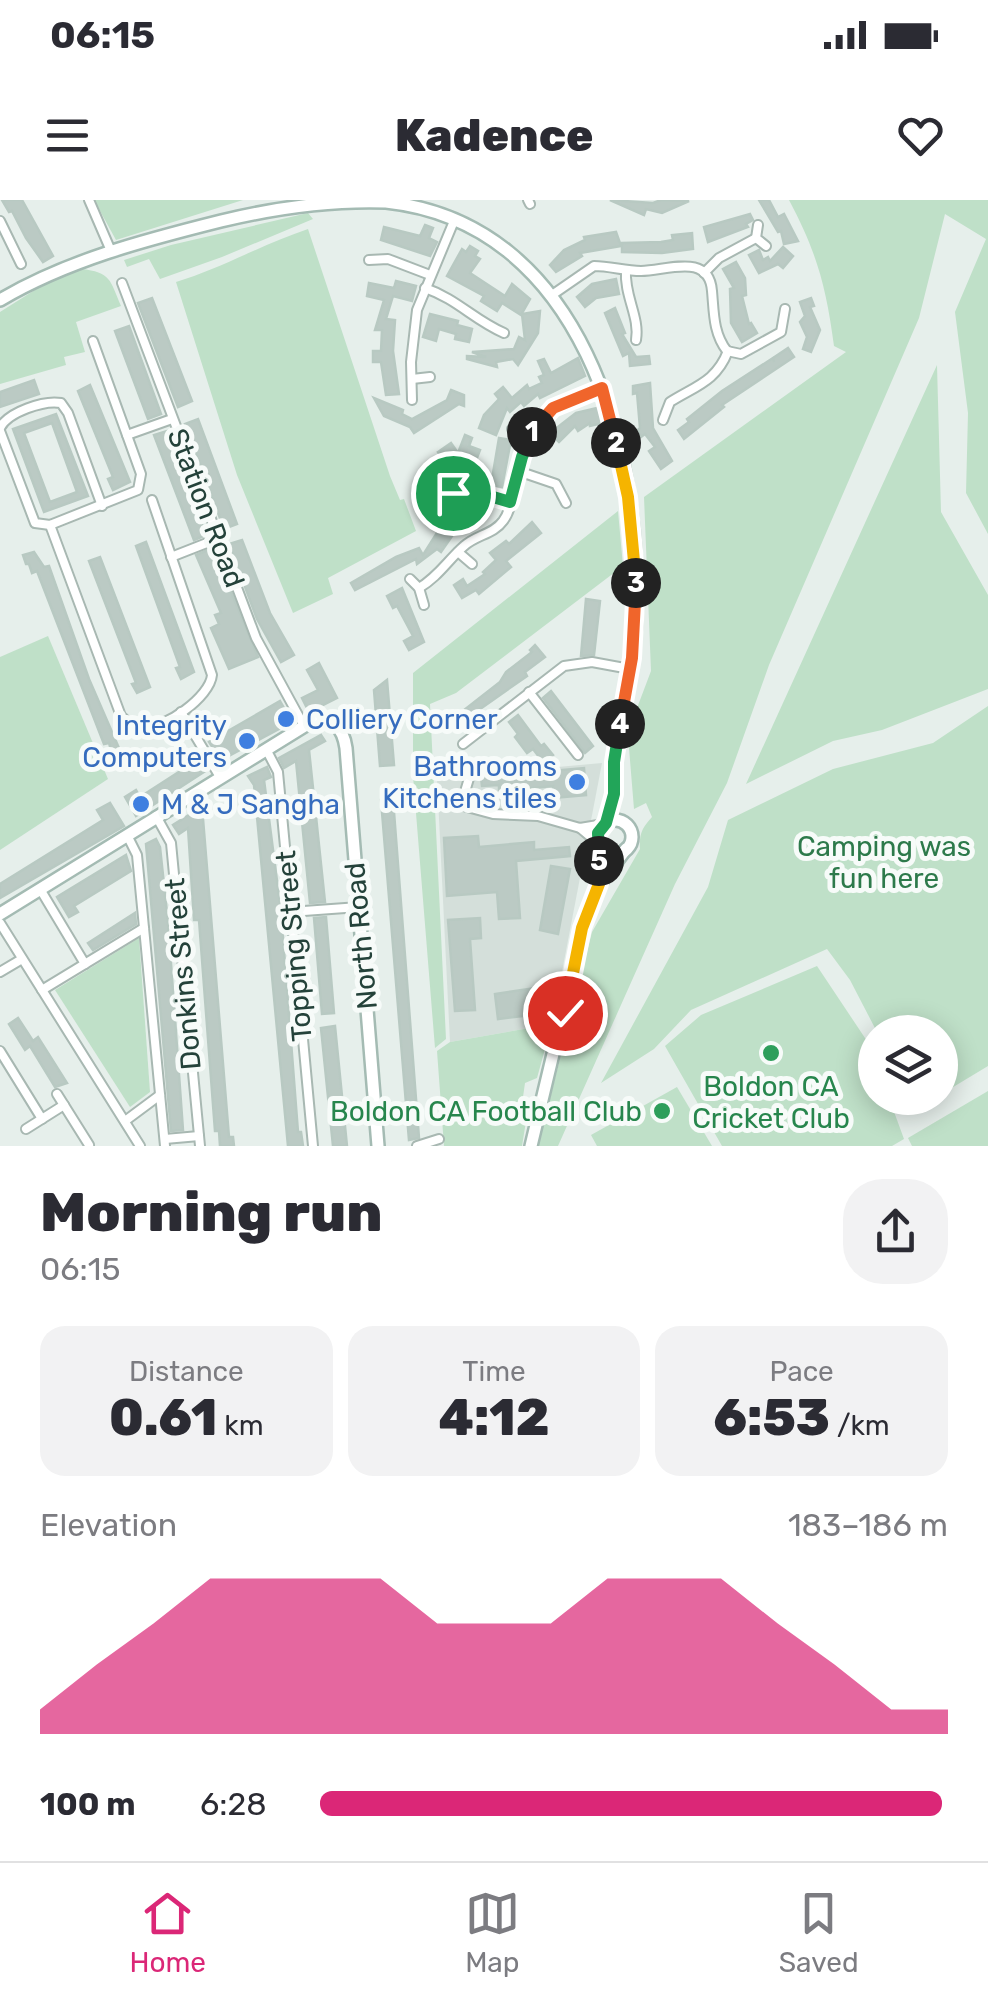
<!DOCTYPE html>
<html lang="en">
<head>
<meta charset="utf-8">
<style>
	:root { --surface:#fff; --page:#f2f2f3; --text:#2b2b33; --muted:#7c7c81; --line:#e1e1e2; --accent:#db2777 }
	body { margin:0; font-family:Rubik,sans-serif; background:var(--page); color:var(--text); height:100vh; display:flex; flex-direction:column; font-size:38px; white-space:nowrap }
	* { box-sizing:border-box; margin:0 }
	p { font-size:32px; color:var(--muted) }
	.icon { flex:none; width:55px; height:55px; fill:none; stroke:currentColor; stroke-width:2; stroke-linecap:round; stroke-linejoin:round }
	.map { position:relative; height:946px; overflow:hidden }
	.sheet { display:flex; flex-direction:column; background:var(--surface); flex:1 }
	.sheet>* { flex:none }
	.tools { position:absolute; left:858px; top:815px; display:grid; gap:20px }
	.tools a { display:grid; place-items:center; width:100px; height:100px; border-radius:50%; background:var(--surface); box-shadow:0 5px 25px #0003; font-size:50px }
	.pin { position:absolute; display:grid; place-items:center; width:85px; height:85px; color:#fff; margin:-42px; border:5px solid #fff; border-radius:50%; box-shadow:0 2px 10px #0007 }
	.km { position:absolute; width:50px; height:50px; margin:-25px; border-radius:50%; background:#222; color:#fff; font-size:28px; line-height:50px; text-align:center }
	.round { display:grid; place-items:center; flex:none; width:105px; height:105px; border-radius:40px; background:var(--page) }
	.headline { display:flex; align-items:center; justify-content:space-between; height:170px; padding:0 40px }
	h1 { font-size:55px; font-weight:800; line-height:75px }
	.stats { display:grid; grid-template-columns:repeat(3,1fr); gap:15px; height:170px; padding:10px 40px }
	.stats div { display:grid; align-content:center; border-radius:25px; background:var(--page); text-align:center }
	.stats b { font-size:50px; font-weight:800 }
	.stats small { font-size:28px; font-weight:400 }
	.stats p { font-size:28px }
	.chart { height:280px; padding:20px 40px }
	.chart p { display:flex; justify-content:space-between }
	.chart svg { width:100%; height:180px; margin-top:10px; fill:var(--accent); opacity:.7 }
	ul { padding:0 40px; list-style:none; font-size:32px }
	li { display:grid; grid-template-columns:160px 120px 1fr; align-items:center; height:75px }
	li i { height:25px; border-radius:12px; background:var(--accent) }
	.status { display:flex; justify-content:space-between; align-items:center; height:70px; padding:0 50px; background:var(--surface); direction:ltr }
	.status svg { height:28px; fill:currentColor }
	header { display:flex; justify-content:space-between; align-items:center; height:130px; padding:0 40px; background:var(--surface); font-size:45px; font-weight:800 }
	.menu { display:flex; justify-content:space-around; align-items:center; height:140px; border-top:2px solid var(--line); background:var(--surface); font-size:28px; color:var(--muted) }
	.menu a { display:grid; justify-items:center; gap:5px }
	.menu .active { color:var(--accent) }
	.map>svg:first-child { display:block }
	.built { fill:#d4dfda }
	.green { fill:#bfe0c8 }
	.building { fill:#bbcac4; stroke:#b8c9c2; stroke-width:2.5; fill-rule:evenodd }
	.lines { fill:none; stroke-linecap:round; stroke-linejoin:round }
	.street-casing { stroke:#a8b8b2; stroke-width:12 }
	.secondary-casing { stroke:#a4bbb3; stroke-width:16 }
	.street { stroke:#fff; stroke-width:8 }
	.secondary { stroke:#fff; stroke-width:11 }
	.split-1-casing { stroke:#fff; stroke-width:20 }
	.split-2-casing { stroke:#fff; stroke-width:20 }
	.split-3-casing { stroke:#fff; stroke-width:20 }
	.split-4-casing { stroke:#fff; stroke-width:20 }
	.split-5-casing { stroke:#fff; stroke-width:20 }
	.split-6-casing { stroke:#fff; stroke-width:20 }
	.split-1 { stroke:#22a559; stroke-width:12 }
	.split-2 { stroke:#f0652b; stroke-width:12 }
	.split-3 { stroke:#f5b400; stroke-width:12 }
	.split-4 { stroke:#f0652b; stroke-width:12 }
	.split-5 { stroke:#22a559; stroke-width:12 }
	.split-6 { stroke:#f5b400; stroke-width:12 }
	.shop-dot { fill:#3f7fe0; stroke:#f7fbf9; stroke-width:4 }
	.leisure-dot { fill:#2e9e5b; stroke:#f7fbf9; stroke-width:4 }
	.labels { text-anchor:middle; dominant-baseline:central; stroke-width:10; stroke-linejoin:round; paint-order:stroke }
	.street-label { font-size:28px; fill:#24423a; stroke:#f7fbf9 }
	.shop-label { font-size:28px; fill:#366cbe; stroke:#f7fbf9; text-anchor:start }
	.park-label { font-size:28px; fill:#2d7a4b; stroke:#f7fbf9 }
	.leisure-label { font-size:28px; fill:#27864d; stroke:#f7fbf9 }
</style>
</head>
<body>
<div class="status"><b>06:15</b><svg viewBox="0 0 49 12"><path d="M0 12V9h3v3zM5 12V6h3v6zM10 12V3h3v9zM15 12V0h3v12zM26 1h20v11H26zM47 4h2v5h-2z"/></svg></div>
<header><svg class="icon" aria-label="menu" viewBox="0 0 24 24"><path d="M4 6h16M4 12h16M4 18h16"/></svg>Kadence<svg class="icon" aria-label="heart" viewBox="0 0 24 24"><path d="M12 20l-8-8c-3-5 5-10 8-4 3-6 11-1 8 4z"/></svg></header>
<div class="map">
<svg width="988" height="946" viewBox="0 0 988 946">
	<rect width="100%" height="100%" fill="#e6efeb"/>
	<!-- built -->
	<path class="built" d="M 602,563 L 552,824 L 450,842 L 437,578 Z"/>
	<!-- green -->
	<g class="green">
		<path d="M 94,0 L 243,0 L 116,40 Z"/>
		<path d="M 789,0 L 988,0 L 988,334 L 966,293 L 968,213 L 955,112 L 986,39 L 945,14 L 919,118 L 769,465 L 727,583 L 675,684 L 558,946 L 538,946 L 592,732 L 640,649 C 639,634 642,628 652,617 L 646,603 L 634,609 L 629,548 L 634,516 L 651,471 L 644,297 L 846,152 L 834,146 C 826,86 817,53 789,0 Z"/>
		<path d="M 308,13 L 313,19 L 222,57 L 160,79 L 149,59 L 127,67 L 124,60 L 171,45 Z"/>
		<path d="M 308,29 L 390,276 L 400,300 L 404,299 L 416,331 L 328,378 L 333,394 L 293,413 L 237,275 L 176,82 C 222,68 263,44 308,29 Z"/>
		<path d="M 81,69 C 111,72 110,80 121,106 L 76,122 L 85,152 L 64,157 L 66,165 L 0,184 L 0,112 L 46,83 Z"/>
		<path d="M 937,165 L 941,312 L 988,395 L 988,489 L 882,530 L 833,541 L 746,584 Z"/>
		<path d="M 618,311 L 623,366 L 456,493 L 430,504 L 446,839 L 435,848 L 413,576 L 413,473 Z"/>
		<path d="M 48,436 L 108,579 L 0,650 L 0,457 Z"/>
		<path d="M 988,506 L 988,866 L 940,895 L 940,832 L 877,832 L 850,780 L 827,749 L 691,810 L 654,849 L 601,883 L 708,687 L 728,620 L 833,569 L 933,543 Z"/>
		<path d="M 139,738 L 150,892 L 130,907 L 55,790 Z"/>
		<path d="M 817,766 L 871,847 L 875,859 L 875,898 L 889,898 L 904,939 L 892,946 L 722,946 L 665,846 L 701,815 Z"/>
		<path d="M 552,824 L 537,878 L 525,883 L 523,897 L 528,909 L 522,946 L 444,946 L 437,851 L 450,842 Z"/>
		<path d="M 677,887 L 712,946 L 597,946 L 591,935 Z"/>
		<path d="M 988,891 L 988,946 L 912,946 L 908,938 Z"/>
	</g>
	<!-- building -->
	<g class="building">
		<path d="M 2,0 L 22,0 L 53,56 L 43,62 L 26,38 L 12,11 L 9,12 Z"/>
		<path d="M 610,0 L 653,3 L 661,0 L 689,1 L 662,13 L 646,9 L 644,15 Z"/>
		<path d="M 759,0 L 769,0 L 778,17 L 784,14 L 798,41 L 784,44 L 781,31 L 778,32 Z"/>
		<path d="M 750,14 L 753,20 L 746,24 L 748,27 L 708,42 L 704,27 Z"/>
		<path d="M 425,25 L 433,28 L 429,38 L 437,42 L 430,56 L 381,40 L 384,27 L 420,36 Z"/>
		<path d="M 616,32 L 621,46 L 580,53 L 582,56 L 556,72 L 550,65 L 564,50 L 585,40 L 584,37 Z"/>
		<path d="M 692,33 L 693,49 L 662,53 L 622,52 L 622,43 L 661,42 L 673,40 L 672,35 Z"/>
		<path d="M 470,46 L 478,51 L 475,56 L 480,59 L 470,73 L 505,96 L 512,84 L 530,99 L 521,115 L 502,103 L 497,111 L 481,101 L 484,96 L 447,76 L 462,49 L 466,52 Z"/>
		<path d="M 783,47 L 793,56 L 783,68 L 778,64 L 759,73 L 749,55 L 759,50 L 763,60 L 768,57 L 770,61 Z"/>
		<path d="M 736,62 L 745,78 L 746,95 L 742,96 L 749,124 L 751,123 L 757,133 L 742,142 L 731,123 L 730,89 L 734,88 L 723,69 Z"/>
		<path d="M 616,79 L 619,94 L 596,98 L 585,107 L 577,97 L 592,84 Z"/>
		<path d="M 396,81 L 416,86 L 412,101 L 393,96 L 386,119 L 395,120 L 393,151 L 399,194 L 386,195 L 381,162 L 373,162 L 373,151 L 381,151 L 382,130 L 375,130 L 384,100 L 367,96 L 369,83 L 394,88 Z"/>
		<path d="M 152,98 L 192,201 L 178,207 L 138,103 Z"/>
		<path d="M 811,98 L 814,106 L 810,107 L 820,130 L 811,152 L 803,149 L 807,137 L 800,122 L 805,116 L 800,102 Z"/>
		<path d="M 615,108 L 625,133 L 622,134 L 636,157 L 649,156 L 650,164 L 630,166 L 629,153 L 623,156 L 605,113 Z"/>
		<path d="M 540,111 L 538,133 L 518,165 L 513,159 L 496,162 L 497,167 L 467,159 L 467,156 L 486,157 L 472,152 L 514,149 L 519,137 L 525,140 L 522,114 Z"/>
		<path d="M 430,114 L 458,121 L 457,125 L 472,129 L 469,142 L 455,139 L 456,134 L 439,129 L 436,141 L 423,137 Z"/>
		<path d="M 129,126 L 161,214 L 148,219 L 115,131 Z"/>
		<path d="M 788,148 L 794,157 L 722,205 L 724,207 L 684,239 L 678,230 L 689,222 L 687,219 L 722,191 L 773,158 L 774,162 L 773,158 Z"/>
		<path d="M 578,158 L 585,176 L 540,198 L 538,194 L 524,206 L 521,202 L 510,212 L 507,208 L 496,235 L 479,228 L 484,215 L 499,199 L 495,194 L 503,187 L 512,198 L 527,185 L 529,189 L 542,183 L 539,177 L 544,175 L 538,161 L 544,159 L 551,173 Z"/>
		<path d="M 34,180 L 39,194 L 0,207 L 0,192 Z"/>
		<path d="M 650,183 L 653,228 L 672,261 L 661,269 L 649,251 L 655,247 L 645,234 L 641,237 L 637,231 L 640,228 L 637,193 L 633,194 L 633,186 Z"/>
		<path d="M 90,185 L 130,282 L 113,290 L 108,279 L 113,277 L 78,191 Z"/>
		<path d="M 451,190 L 464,195 L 464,206 L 459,204 L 414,233 L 410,227 L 384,216 L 374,198 L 403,210 L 402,214 L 412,219 L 447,200 Z"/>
		<path d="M 597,208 L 602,223 L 590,226 L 590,223 L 578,231 L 575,226 L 559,242 L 550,233 L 576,213 Z"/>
		<path d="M 56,214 L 88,296 L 44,312 L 13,229 ZM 52,223 L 77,292 L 50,302 L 24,233 Z"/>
		<path d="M 198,219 L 237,324 L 224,329 L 185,224 Z"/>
		<path d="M 167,231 L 206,335 L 194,340 L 154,235 Z"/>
		<path d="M 465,235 L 472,238 L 469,246 L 480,250 L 475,263 L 457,256 L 446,263 L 438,252 L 451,243 L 458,253 Z"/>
		<path d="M 499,238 L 511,240 L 502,287 L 491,285 Z"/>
		<path d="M 532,322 L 541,333 L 506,361 L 511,367 L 479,394 L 476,390 L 462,398 L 454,385 L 463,379 L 467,386 L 485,374 L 483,372 L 496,360 L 490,353 L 506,341 L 509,344 Z"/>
		<path d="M 440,328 L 452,336 L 441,352 L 437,349 L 417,364 L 416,359 L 355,390 L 351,383 L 396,357 L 419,348 L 423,355 Z"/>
		<path d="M 242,340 L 270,413 L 294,455 L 281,462 L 257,419 L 229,344 Z"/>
		<path d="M 146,342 L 194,472 L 181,479 L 176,468 L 180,467 L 136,346 Z"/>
		<path d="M 213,348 L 258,457 L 229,469 L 211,428 L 219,424 L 215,415 L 221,413 L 196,355 Z"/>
		<path d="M 34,352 L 44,367 L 49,366 L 89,479 L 125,562 L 115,565 L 109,543 L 104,544 L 37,371 L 32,373 L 29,364 L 26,364 L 23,355 Z"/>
		<path d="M 100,357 L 150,487 L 137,493 L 132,484 L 136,483 L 89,361 Z"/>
		<path d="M 402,388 L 424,442 L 409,450 L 404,441 L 413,436 L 397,406 L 393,408 L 387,396 Z"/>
		<path d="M 586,399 L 600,401 L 594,455 L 581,456 Z"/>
		<path d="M 535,445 L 545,457 L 525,472 L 527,476 L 470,516 L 464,510 L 500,482 L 506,472 L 532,452 L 530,450 Z"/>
		<path d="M 319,463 L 337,498 L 309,512 L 302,498 L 318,490 L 307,470 Z"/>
		<path d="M 387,480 L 394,565 L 380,566 L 374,490 Z"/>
		<path d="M 551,491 L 593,546 L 585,553 L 543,498 Z"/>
		<path d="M 280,501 L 292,522 L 221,560 L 209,542 Z"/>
		<path d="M 518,515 L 541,546 L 544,544 L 553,555 L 543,562 L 533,549 L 527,553 L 515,537 L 518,534 L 509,522 Z"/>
		<path d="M 321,535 L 325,541 L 309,550 L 325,702 L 310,703 L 296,561 L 284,568 L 279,558 Z"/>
		<path d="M 199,559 L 207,570 L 136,616 L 125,597 L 136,590 L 140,597 Z"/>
		<path d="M 267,567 L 271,577 L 264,580 L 281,712 L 298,932 L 301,932 L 303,946 L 288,946 L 254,585 L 248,576 Z"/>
		<path d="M 584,568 L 586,595 L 554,598 L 553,586 L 499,591 L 499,585 L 482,586 L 481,577 Z"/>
		<path d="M 393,599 L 419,938 L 409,940 L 381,600 Z"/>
		<path d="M 110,603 L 124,626 L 0,698 L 0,684 L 103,620 L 97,610 Z"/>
		<path d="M 197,610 L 203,619 L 229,937 L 233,937 L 234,946 L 220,946 L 219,931 L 215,931 L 199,720 L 194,720 L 188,628 L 179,634 L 173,625 Z"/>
		<path d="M 478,636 L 479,647 L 534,642 L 534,650 L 569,647 L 570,656 L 516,661 L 520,718 L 499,719 L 497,692 L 447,696 L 444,638 Z"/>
		<path d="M 156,639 L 160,647 L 168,722 L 183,930 L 171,931 L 146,644 Z"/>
		<path d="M 126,655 L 131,671 L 74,706 L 78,712 L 69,717 L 57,697 Z"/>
		<path d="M 551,666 L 570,669 L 558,734 L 540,730 Z"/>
		<path d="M 135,713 L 136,724 L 93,750 L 88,743 Z"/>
		<path d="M 326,717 L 334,813 L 322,814 L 314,718 Z"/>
		<path d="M 480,718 L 481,738 L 470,739 L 475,810 L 455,811 L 448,720 Z"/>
		<path d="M 536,788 L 540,814 L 498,819 L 495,794 Z"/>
		<path d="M 18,818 L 33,841 L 38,837 L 67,883 L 55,887 L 30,846 L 25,850 L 9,824 Z"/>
		<path d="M 335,826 L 347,946 L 333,946 L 321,828 Z"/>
	</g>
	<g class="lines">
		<!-- street casing -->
		<g class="street-casing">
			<g id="street">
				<path d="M 89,0 L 111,51"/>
				<path d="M 528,0 L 530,4"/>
				<path d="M 0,21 L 21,64"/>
				<path d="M 758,25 L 756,38 L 766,46"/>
				<path d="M 369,60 L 388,59 L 430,75"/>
				<path d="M 626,70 C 624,96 640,117 636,140"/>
				<path d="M 704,73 L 719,58 L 756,38"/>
				<path d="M 122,83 L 256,438 L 304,526"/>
				<path d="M 425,88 C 457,99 474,120 504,133"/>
				<path d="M 552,95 L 594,66 C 610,66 625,71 641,71 C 666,71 709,52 712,91 C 714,112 713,133 727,151 L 741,154 L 781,132 L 785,109"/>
				<path d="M 412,179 L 430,177"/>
				<path d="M 412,200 L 411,162 L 417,110 L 454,21"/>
				<path d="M 663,220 L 670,202 C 695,186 716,182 728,151"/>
				<path d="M 0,228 C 8,212 44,200 61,203 L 68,213 L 102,306"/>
				<path d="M 512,229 L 529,237"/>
				<path d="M 0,231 L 35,323 L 50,325 L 138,290 L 141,274 L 93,141"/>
				<path d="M 127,235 L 172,219"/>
				<path d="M 448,270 L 475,290 L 510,302"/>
				<path d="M 518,271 L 556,284 L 566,303"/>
				<path d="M 50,325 L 121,516 C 127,522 133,527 142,528 C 165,529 210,497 212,475 L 152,300"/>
				<path d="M 458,352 L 472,364"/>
				<path d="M 171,357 L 217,339"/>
				<path d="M 410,379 L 419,388 L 424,405"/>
				<path d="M 419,388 C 438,377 448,360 464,346 C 476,335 494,334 503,321 C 511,311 512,296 515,284 C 529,226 544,207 602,188"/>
				<path d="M 529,492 L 578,555"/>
				<path d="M 181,512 L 220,577"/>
				<path d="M 460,516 L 475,534"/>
				<path d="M 463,544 L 564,466 L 592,462 L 630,469"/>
				<path d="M 266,549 L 278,572 L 313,946"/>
				<path d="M 445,601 L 493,614 L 538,616 L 580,628 L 604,624"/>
				<path d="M 461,605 L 470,575"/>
				<path d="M 156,616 L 171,643 L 200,946"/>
				<path d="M 580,628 L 599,644"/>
				<path d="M 127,635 L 137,655 L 165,946"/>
				<path d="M 40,689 L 85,764"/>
				<path d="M 290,712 L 359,707"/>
				<path d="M 0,723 L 140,946"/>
				<path d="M 0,772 L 22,759"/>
				<path d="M 42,790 L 144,728"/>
				<path d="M 0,851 L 42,919"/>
				<path d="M 57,894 L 89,945"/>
				<path d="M 125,921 L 160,895"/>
				<path d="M 26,929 L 64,905"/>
				<path d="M 165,939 L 199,936"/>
				<path d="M 417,946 L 439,939"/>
			</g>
		</g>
		<!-- secondary casing -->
		<g class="secondary-casing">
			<g id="secondary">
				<path d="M 0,100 C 68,60 145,40 221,21 C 275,8 330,0 386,2 C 582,23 641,248 636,414 C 635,459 623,504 615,549 C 613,564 616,580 613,594 C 612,604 608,614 605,623"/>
				<circle cx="615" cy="637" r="17"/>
				<path d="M 599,685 L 600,646"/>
				<path d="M 0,714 L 311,522 C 333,515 343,528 346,548 L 378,946"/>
				<path d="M 531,946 L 587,712 L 599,685 L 626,649"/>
			</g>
		</g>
		<!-- street -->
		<use href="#street" class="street"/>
		<!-- secondary -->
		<use href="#secondary" class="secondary"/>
	</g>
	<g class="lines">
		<!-- split-1 casing -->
		<g class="split-1-casing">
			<path id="split-1" d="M 453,293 L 462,281 L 483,294 L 510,302 L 522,257 L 532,232"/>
		</g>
		<!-- split-2 casing -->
		<g class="split-2-casing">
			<path id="split-2" d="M 532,232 L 553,208 L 602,188 L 616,243"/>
		</g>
		<!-- split-3 casing -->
		<g class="split-3-casing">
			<path id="split-3" d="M 616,243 L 628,297 L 636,383"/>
		</g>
		<!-- split-4 casing -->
		<g class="split-4-casing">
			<path id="split-4" d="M 620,524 L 632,458 L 636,383"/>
		</g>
		<!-- split-5 casing -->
		<g class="split-5-casing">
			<path id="split-5" d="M 599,661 L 598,633 L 606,623 L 614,594 L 614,562 L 620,524"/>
		</g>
		<!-- split-6 casing -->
		<g class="split-6-casing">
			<path id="split-6" d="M 565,813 L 582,728 L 599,684 L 599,661"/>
		</g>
		<!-- split-1 -->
		<use href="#split-1" class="split-1"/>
		<!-- split-2 -->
		<use href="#split-2" class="split-2"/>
		<!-- split-3 -->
		<use href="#split-3" class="split-3"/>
		<!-- split-4 -->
		<use href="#split-4" class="split-4"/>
		<!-- split-5 -->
		<use href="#split-5" class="split-5"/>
		<!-- split-6 -->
		<use href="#split-6" class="split-6"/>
	</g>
	<!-- markers -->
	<g class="shop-dot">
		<circle cx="286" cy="519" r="10"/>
		<circle cx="247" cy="541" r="10"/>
		<circle cx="577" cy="582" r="10"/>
		<circle cx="141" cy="604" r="10"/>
	</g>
	<g class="leisure-dot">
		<circle cx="771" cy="853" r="10"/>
		<circle cx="662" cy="911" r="10"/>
	</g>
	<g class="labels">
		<!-- street labels -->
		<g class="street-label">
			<text transform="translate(206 308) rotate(69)">Station Road</text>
			<text transform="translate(361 736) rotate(-95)">North Road</text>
			<text transform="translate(294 746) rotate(-95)">Topping Street</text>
			<text transform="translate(183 774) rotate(-95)">Donkins Street</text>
		</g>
		<!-- shop labels -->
		<g class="shop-label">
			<text x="306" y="519">Colliery Corner</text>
			<text x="227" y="525" text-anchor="end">Integrity<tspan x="227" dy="32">Computers</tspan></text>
			<text x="557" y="566" text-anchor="end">Bathrooms<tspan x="557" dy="32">Kitchens tiles</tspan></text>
			<text x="161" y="604">M &amp; J Sangha</text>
		</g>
		<!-- park labels -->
		<g class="park-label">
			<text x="884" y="646">Camping was<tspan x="884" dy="32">fun here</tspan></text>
		</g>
		<!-- leisure labels -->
		<g class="leisure-label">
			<text x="771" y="886">Boldon CA<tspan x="771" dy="32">Cricket Club</tspan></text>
			<text x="642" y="911" text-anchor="end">Boldon CA Football Club</text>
		</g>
	</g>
</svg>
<div class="tools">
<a><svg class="icon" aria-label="layers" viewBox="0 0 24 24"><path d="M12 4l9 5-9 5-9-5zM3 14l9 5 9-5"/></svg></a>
</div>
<div class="pin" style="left:453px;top:293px;background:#1e9e55"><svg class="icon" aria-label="arrive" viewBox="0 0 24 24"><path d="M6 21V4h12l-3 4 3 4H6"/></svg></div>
<div class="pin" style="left:565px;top:813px;background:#d93025"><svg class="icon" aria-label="check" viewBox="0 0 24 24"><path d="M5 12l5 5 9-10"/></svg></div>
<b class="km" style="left:532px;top:232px">1</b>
<b class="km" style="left:616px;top:243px">2</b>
<b class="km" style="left:636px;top:383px">3</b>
<b class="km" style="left:620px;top:524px">4</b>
<b class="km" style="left:599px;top:661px">5</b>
</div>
<section class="sheet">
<div class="headline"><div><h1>Morning run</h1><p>06:15</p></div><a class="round"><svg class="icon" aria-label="share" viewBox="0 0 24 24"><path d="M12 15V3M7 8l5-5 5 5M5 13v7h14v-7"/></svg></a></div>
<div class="stats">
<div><p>Distance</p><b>0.61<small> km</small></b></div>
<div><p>Time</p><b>4:12</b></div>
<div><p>Pace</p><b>6:53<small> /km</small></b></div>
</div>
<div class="chart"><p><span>Elevation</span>183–186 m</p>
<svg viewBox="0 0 160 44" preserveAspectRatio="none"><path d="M0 44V38L10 27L20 17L30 6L40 6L50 6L60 6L70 17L80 17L90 17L100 6L110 6L120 6L130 17L140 27L150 38L160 38V44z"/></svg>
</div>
<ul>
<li><b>100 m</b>6:28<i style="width:99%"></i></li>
</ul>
</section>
<nav class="menu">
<a class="active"><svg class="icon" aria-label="home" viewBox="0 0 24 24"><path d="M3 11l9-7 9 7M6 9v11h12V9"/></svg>Home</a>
<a><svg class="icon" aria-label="map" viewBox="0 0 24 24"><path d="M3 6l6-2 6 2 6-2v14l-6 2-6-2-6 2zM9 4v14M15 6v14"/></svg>Map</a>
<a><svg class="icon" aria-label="saved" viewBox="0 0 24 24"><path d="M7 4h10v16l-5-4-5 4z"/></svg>Saved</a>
</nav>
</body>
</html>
